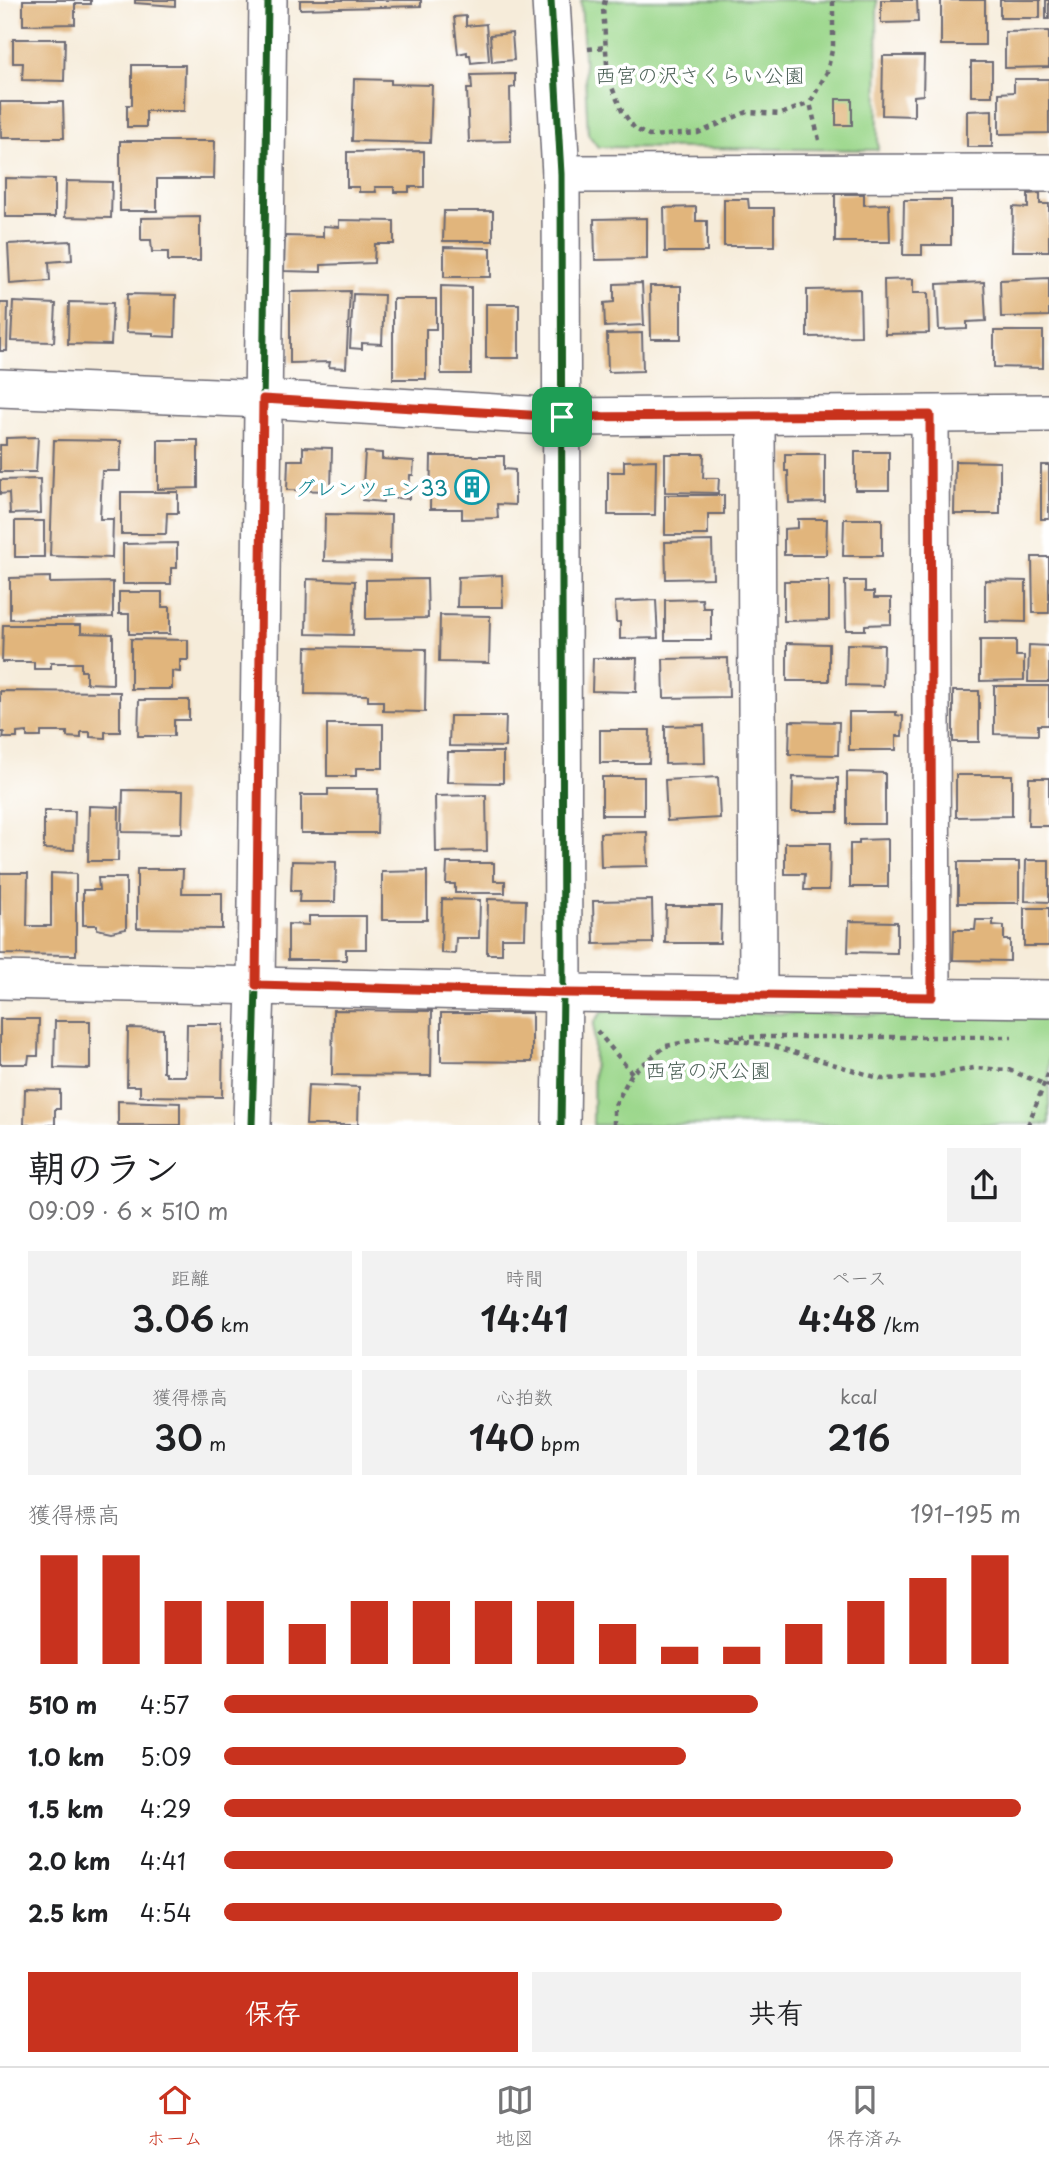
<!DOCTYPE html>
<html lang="ja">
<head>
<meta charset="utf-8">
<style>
	:root { --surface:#fff; --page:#f2f2f2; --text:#202124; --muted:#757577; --line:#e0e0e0; --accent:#c8321e }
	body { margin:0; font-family:"Playpen Sans","Klee One",sans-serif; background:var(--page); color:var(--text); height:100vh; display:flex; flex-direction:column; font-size:26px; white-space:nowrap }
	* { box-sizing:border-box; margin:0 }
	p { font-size:23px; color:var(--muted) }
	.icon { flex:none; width:38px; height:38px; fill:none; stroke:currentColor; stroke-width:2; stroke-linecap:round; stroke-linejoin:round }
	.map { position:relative; height:1125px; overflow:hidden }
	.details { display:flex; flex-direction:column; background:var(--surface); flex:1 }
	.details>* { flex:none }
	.pin { position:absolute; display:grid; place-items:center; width:60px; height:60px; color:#fff; margin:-30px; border-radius:14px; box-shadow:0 4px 10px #0006 }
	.round { display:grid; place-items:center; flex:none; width:74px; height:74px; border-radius:0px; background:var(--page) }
	.head { display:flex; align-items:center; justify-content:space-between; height:119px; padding:0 28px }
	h1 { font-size:38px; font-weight:600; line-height:52px }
	.figures { display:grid; grid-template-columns:repeat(3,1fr); gap:10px; height:119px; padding:7px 28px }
	.figures div { display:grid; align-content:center; border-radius:0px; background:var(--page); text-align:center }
	.figures b { font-size:35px; font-weight:600 }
	.figures small { font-size:19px; font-weight:400 }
	.figures p { font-size:19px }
	.chart { height:196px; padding:14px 28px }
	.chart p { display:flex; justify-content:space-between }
	.chart svg { width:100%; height:126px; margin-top:7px; stroke:var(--accent); stroke-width:6 }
	.primary-button { display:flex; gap:14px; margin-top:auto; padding:14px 28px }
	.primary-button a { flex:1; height:80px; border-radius:0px; background:var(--accent); color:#fff; font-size:28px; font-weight:600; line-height:80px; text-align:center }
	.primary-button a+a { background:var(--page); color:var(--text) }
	ul { padding:0 28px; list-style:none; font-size:23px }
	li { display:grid; grid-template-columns:112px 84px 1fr; align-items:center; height:52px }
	li i { height:18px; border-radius:9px; background:var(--accent) }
	.tabs { display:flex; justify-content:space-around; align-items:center; height:98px; border-top:2px solid var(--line); background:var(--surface); font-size:19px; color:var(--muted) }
	.tabs a { display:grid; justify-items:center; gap:4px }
	.tabs .selected { color:var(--accent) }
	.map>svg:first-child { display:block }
	.green { fill:#9bd78b; stroke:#5e7c63; stroke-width:2 }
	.building { fill:#e1b57c }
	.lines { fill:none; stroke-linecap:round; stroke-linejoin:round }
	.minor-casing { stroke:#6c6973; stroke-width:40 }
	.path { stroke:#6c6973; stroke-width:4.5; stroke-dasharray:5 5; stroke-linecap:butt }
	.minor { stroke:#fff; stroke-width:37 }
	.cycleway-casing { stroke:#fff; stroke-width:11 }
	.cycleway { stroke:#1b5e20; stroke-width:7 }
	.route-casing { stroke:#fff; stroke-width:14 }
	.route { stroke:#c8321e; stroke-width:9 }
	.labels { text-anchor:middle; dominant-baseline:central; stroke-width:7; stroke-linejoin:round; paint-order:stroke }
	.park-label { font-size:21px; fill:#4c6157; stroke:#fff }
	.culture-label { font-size:21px; fill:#0d838f; stroke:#fff; text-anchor:end }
</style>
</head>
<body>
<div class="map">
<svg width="1049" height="1125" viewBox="0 0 1049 1125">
	<rect width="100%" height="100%" fill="#fff"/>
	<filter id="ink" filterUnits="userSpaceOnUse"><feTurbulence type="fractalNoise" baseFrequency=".0143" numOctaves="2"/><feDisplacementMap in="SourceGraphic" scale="14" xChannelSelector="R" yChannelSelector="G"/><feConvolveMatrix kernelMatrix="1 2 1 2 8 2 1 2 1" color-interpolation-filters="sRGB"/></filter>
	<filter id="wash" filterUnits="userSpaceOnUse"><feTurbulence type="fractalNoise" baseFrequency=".00686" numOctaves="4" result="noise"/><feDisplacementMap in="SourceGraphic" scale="28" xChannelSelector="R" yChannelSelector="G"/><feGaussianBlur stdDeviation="1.57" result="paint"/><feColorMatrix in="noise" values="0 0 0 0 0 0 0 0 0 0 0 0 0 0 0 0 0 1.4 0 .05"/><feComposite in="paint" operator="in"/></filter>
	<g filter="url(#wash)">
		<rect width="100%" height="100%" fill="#f6ecda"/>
		<!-- green -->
		<g class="green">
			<path d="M 581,0 L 877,0 L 878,150 L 598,147 L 588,134 Z"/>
			<path d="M 603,1011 L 1049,1017 L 1049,1124 L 593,1125 L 594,1022 Z"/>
		</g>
		<g id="blocks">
			<!-- building -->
			<g class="building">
				<path d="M 23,0 L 91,0 L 91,4 L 75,4 L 75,24 L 23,25 Z"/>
				<path d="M 135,0 L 175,0 L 175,6 L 135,3 Z"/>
				<path d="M 300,0 L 421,0 L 421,6 L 300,9 Z"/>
				<path d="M 881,0 L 917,0 L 918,22 L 881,23 Z"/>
				<rect x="941" y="0" width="44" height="45"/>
				<rect x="1000" y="0" width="40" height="18"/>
				<rect x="1046" y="0" width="3" height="19"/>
				<path d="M 466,16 L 466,26 L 486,24 L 489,61 L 471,63 L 470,55 L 467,55 L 467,52 L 458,54 L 454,17 Z"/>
				<path d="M 1049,31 L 1049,67 L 1005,68 L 1005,32 Z"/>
				<path d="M 512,33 L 514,60 L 492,62 L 490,35 Z"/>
				<path d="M 13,39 L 65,39 L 64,81 L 22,80 L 23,63 L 13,63 Z"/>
				<path d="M 883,56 L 924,56 L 923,95 L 914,96 L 914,116 L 882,115 Z"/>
				<rect x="971" y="62" width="21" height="34"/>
				<path d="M 132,65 L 185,65 L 184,111 L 146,111 L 146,127 L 127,127 L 127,105 L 132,105 Z"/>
				<path d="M 515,74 L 515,87 L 510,88 L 511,141 L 469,142 L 467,89 L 472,89 L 471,75 Z"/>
				<path d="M 354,79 L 391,80 L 391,84 L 432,85 L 430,143 L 352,141 Z"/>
				<path d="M 1014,79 L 1049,79 L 1049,133 L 999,134 L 999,93 L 1014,92 Z"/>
				<rect x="836" y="99" width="16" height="26"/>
				<path d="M 0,102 L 63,102 L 64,138 L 1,138 Z"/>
				<path d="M 992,110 L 992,147 L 967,147 L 967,111 Z"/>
				<path d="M 120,141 L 215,141 L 214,179 L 157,179 L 157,211 L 120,211 Z"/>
				<path d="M 424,151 L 424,187 L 409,187 L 409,192 L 394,192 L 394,187 L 375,187 L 376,192 L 359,192 L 359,187 L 347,187 L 347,152 Z"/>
				<path d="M 5,178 L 55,179 L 55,217 L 5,217 Z"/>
				<path d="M 66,181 L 112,182 L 111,218 L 65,217 Z"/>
				<path d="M 1040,193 L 1040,204 L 1049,204 L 1049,251 L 1012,251 L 1013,207 L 1028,208 L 1028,194 Z"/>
				<path d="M 835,194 L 864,194 L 864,205 L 889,204 L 890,242 L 835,242 Z"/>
				<path d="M 724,199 L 748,199 L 749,208 L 774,208 L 774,246 L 724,246 Z"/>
				<path d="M 904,200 L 951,200 L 951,245 L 922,245 L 922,255 L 903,255 Z"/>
				<path d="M 696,207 L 696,221 L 707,221 L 707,252 L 665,252 L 664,208 Z"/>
				<path d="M 444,211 L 493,211 L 493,241 L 443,241 Z"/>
				<path d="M 200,217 L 200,261 L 168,261 L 168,252 L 152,252 L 151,240 L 141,240 L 141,218 Z"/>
				<path d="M 647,218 L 647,259 L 595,260 L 594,219 Z"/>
				<path d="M 339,220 L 394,221 L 394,244 L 375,244 L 374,263 L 321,265 L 321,272 L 284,271 L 285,236 L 323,237 L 323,226 L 339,227 Z"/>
				<path d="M 71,241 L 72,260 L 49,262 L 50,281 L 10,284 L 8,244 Z"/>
				<path d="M 444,247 L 491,248 L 491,277 L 444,277 Z"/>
				<path d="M 1049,278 L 1049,316 L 1001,317 L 1000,280 Z"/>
				<path d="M 913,279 L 913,293 L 928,293 L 929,333 L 885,334 L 884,280 Z"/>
				<path d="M 984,282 L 986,321 L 967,322 L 967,329 L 939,330 L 937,284 Z"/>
				<path d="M 642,283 L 644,325 L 605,327 L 604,303 L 614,302 L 614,284 Z"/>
				<path d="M 441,286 L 471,287 L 471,374 L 441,374 Z"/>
				<path d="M 650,286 L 681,286 L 681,339 L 651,339 Z"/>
				<path d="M 860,289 L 861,336 L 807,337 L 807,290 Z"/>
				<path d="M 350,291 L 346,368 L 329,367 L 330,362 L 290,363 L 290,292 Z"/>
				<path d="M 127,294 L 176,295 L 175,337 L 153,336 L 153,333 L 126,332 Z"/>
				<path d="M 353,294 L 384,295 L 382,344 L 362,343 L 362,349 L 350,348 Z"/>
				<path d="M 393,299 L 436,299 L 436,329 L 426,329 L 426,379 L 393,379 Z"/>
				<path d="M 13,302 L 56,304 L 54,342 L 11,341 Z"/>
				<path d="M 69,302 L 113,303 L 111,345 L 68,344 Z"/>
				<path d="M 0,303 L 8,303 L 7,351 L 0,351 Z"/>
				<rect x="486" y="304" width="33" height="54"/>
				<path d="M 994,331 L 1043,331 L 1043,368 L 994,367 Z"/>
				<path d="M 642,333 L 643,371 L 608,372 L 607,334 Z"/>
				<path d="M 38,437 L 36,472 L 0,472 L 0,445 L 6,445 L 6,438 Z"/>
				<path d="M 54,440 L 121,441 L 120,471 L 102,471 L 100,519 L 113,519 L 112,558 L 50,556 Z"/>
				<path d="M 158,440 L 198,440 L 198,488 L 158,489 Z"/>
				<path d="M 303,447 L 332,448 L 331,491 L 287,490 L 288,460 L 303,460 Z"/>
				<path d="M 365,452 L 382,453 L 382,459 L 414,461 L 413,475 L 410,475 L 409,499 L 383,497 L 383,502 L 362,500 Z"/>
				<rect x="855" y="452" width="34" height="38"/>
				<path d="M 665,454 L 704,454 L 703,478 L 719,478 L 718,493 L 665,492 Z"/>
				<path d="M 785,454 L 825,454 L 825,502 L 789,503 L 788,471 L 785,471 Z"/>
				<path d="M 431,456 L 504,456 L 504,469 L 515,470 L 515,505 L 497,504 L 498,518 L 462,519 L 462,509 L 430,509 Z"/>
				<path d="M 656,460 L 655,515 L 608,515 L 608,472 L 624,472 L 624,461 Z"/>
				<path d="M 955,461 L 1000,462 L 1000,514 L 954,514 Z"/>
				<rect x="1041" y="465" width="8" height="54"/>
				<path d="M 40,479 L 41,513 L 10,514 L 9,493 L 0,494 L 0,480 Z"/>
				<path d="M 121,492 L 178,492 L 178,513 L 167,513 L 166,534 L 121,534 Z"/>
				<path d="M 665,495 L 724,495 L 724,514 L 708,514 L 708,535 L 665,535 Z"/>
				<path d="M 325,514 L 391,515 L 390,562 L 324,561 Z"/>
				<path d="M 798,519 L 827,519 L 826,555 L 784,555 L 784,529 L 798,528 Z"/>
				<path d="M 844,519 L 882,519 L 882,556 L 843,556 Z"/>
				<rect x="15" y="521" width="29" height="36"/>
				<path d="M 712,541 L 713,578 L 666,579 L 665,542 Z"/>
				<path d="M 177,543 L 177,568 L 171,568 L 171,584 L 123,584 L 123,544 Z"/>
				<path d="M 1032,557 L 1049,557 L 1049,613 L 1033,613 Z"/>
				<path d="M 502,575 L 503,607 L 457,607 L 458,577 Z"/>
				<path d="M 50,577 L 50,583 L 113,582 L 113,617 L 10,619 L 10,578 Z"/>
				<path d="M 307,579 L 355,581 L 353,635 L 306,634 Z"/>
				<path d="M 427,579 L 428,618 L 366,619 L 366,580 Z"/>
				<path d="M 985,580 L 1026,581 L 1026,622 L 985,621 Z"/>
				<path d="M 784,581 L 829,581 L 829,620 L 784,621 Z"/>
				<path d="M 845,581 L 865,581 L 865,592 L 874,592 L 874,598 L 891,598 L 891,624 L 865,625 L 865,630 L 846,630 Z"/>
				<path d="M 119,592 L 162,592 L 162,607 L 170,607 L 170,634 L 129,634 L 129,614 L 119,614 Z"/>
				<path d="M 702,599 L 703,608 L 711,608 L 711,640 L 665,640 L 665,600 Z"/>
				<path d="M 656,600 L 658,638 L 620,639 L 620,622 L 616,622 L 615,602 Z"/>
				<path d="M 440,615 L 490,616 L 489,663 L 439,662 Z"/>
				<path d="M 3,625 L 81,625 L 81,633 L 113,634 L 113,684 L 86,683 L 86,671 L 81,671 L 81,663 L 51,663 L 51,669 L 34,669 L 34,662 L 2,662 Z"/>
				<path d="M 131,639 L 188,640 L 188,660 L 180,660 L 180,672 L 172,671 L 172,689 L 131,689 Z"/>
				<path d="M 980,640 L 1016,640 L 1016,656 L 1024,656 L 1024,680 L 980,681 Z"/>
				<path d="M 787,643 L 829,644 L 829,681 L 787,681 Z"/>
				<path d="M 847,644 L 884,645 L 883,686 L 846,685 Z"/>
				<path d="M 1029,645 L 1049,646 L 1049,682 L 1028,682 Z"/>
				<path d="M 306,647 L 426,649 L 425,712 L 383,711 L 383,701 L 368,701 L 368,695 L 305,694 Z"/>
				<path d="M 593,658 L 637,658 L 636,692 L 592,691 Z"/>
				<path d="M 728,658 L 729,697 L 664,698 L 663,659 Z"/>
				<path d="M 994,686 L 1049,686 L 1049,725 L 1038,725 L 1038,735 L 994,734 Z"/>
				<path d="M 0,691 L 120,692 L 120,732 L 105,732 L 105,738 L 90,737 L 90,732 L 81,732 L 81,738 L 67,737 L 67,732 L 41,732 L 41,737 L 27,737 L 27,732 L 17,733 L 17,738 L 3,738 L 4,732 L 0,732 Z"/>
				<rect x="953" y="691" width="26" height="51"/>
				<path d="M 139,700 L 189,700 L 189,720 L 174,720 L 174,736 L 138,736 Z"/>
				<path d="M 849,712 L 896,712 L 896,715 L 903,716 L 902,736 L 896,736 L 896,750 L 849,750 Z"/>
				<path d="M 450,716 L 506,716 L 505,747 L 449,746 Z"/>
				<path d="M 790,721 L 839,722 L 838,755 L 789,754 Z"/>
				<path d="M 327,724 L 383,724 L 383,768 L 356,768 L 356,776 L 327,776 Z"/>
				<path d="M 704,725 L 705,763 L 665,764 L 665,726 Z"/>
				<path d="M 600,730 L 650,730 L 649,763 L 600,763 Z"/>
				<path d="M 448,752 L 503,752 L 503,783 L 447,782 Z"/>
				<path d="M 847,772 L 885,773 L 885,824 L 847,824 Z"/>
				<path d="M 956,775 L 1012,775 L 1012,816 L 956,817 Z"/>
				<rect x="602" y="777" width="42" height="38"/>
				<path d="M 718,777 L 720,818 L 667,821 L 665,780 Z"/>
				<path d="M 793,777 L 838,778 L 838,812 L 792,812 Z"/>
				<path d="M 1029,778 L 1049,778 L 1049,826 L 1028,826 Z"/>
				<path d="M 328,789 L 378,789 L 377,833 L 301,833 L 301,795 L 328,795 Z"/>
				<path d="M 123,790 L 183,791 L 182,833 L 122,832 Z"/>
				<path d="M 486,795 L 487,851 L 436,852 L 435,796 Z"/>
				<path d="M 89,806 L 119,807 L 118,861 L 88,861 Z"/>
				<path d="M 44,811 L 75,811 L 74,850 L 44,849 Z"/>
				<path d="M 647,832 L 648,866 L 601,867 L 600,833 Z"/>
				<path d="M 888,839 L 888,887 L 850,887 L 850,844 L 859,844 L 859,840 Z"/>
				<path d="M 785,843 L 830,843 L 829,890 L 804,890 L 805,874 L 785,874 Z"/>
				<path d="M 1026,860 L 1049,860 L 1049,902 L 1025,901 Z"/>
				<path d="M 292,861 L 336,862 L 335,902 L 299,902 L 300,891 L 291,891 Z"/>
				<rect x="958" y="862" width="61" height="41"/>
				<path d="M 447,863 L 494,863 L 494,881 L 505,881 L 505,893 L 455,893 L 455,884 L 446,884 Z"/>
				<path d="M 137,869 L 183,869 L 182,893 L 222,893 L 222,929 L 137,928 Z"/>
				<path d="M 427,871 L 427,920 L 382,920 L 382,872 Z"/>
				<path d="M 0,873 L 28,873 L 27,926 L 51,926 L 51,873 L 76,874 L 76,955 L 0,954 Z"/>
				<path d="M 98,878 L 126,878 L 126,929 L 111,932 L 97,929 L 97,925 L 83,925 L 83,890 L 99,890 Z"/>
				<path d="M 442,899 L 480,900 L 479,938 L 456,938 L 455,954 L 441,953 Z"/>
				<path d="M 488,899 L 526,900 L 525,938 L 502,938 L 502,954 L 487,954 Z"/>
				<path d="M 652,900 L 653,943 L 594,944 L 593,901 Z"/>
				<path d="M 666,906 L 721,906 L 720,943 L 665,943 Z"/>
				<rect x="1024" y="908" width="25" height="38"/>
				<path d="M 309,916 L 366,916 L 366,949 L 346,949 L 346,960 L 288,960 L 288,924 L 309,925 Z"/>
				<path d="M 976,920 L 993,920 L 993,925 L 1004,926 L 1004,940 L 1010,940 L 1010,961 L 953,960 L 954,930 L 975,930 Z"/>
				<path d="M 849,921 L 897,922 L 897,953 L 848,952 Z"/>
				<path d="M 333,1010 L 432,1011 L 431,1076 L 332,1075 Z"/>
				<path d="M 441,1013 L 532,1013 L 532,1062 L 441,1061 Z"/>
				<path d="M 0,1019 L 39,1019 L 38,1056 L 29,1056 L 28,1064 L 0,1064 Z"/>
				<path d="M 55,1021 L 90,1021 L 90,1069 L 54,1068 Z"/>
				<path d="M 187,1024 L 223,1024 L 222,1097 L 140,1096 L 140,1086 L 127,1086 L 128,1028 L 163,1029 L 163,1072 L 166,1072 L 166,1076 L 186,1076 Z"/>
				<path d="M 308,1085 L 359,1087 L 358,1125 L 306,1125 Z"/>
				<path d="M 25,1089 L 60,1090 L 60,1109 L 55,1109 L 55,1125 L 24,1125 Z"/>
				<path d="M 118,1101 L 180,1103 L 180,1125 L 118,1125 Z"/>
			</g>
		</g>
	</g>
	<g filter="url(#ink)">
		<use href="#blocks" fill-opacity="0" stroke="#6c6973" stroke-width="2"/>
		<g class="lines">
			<!-- minor casing -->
			<g class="minor-casing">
				<g id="minor">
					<path d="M 551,0 L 561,174 L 563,993 L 561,1125"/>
					<path d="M 561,174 L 1049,173"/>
					<path d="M 0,388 L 263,399 L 562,417 L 1049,413"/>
					<path d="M 756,416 L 758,995"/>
					<path d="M 930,416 L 932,997"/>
					<path d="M 0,980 L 563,993 L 1049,999"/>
					<path d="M 252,1125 L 256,985 L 268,0"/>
				</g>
			</g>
			<!-- path -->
			<g class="path">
				<path d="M 605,0 L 603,8 L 608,78 L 622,111 L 635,129 L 649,136 L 698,133 L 747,112 L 781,114 L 810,103"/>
				<path d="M 588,49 L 606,47"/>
				<path d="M 819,140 L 810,103 L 827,72 L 833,46 L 833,0"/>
				<path d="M 597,1031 L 632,1073"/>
				<path d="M 730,1037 L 1012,1037"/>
				<path d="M 614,1125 L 614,1107 L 632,1073 L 666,1046 L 708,1037 L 770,1045 L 882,1079 L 928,1077 L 974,1068 L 1009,1070 L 1049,1086"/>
				<path d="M 1028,1125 L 1049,1072"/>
			</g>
			<!-- minor -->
			<use href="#minor" class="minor"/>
			<!-- cycleway casing -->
			<g class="cycleway-casing">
				<g id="cycleway">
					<path d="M 551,0 L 561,174 L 563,993 L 561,1125"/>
					<path d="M 252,1125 L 256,985 L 268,0"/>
				</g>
			</g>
			<!-- cycleway -->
			<use href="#cycleway" class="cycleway"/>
		</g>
	</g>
	<g class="lines" filter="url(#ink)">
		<!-- route casing -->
		<g class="route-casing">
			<path id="route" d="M 263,399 L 562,417 L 930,415 L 932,997 L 563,993 L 256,985 Z"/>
		</g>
		<!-- route -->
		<use href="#route" class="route"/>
	</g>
	<!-- icons -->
	<defs>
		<g id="building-ring" transform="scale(1.75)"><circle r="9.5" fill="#fff" stroke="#0f9aa8" stroke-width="1.5"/><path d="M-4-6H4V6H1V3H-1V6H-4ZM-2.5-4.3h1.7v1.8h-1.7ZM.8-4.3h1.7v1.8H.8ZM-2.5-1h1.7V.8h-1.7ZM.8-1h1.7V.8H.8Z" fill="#0f9aa8"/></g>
	</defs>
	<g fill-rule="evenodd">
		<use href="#building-ring" x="472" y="487"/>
	</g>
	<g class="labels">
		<!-- park labels -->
		<g class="park-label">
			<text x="700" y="74">西宮の沢さくらい公園</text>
			<text x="708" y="1069">西宮の沢公園</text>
		</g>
		<!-- culture labels -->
		<g class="culture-label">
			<text x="448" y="487">グレンツェン33</text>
		</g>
	</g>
</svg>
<div class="pin" style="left:562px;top:417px;background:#1e9e55"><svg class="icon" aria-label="arrive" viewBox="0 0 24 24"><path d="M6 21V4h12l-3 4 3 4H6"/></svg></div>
</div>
<section class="details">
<div class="head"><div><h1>朝のラン</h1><p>09:09 · 6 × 510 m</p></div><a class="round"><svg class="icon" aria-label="share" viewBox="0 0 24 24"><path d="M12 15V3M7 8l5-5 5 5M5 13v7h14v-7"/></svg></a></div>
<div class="figures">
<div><p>距離</p><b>3.06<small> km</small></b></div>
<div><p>時間</p><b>14:41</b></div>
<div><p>ペース</p><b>4:48<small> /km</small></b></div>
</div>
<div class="figures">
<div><p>獲得標高</p><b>30<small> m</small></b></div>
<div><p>心拍数</p><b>140<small> bpm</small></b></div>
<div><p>kcal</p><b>216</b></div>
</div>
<div class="chart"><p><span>獲得標高</span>191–195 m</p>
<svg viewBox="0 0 160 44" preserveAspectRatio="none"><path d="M5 44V6M15 44V6M25 44V22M35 44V22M45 44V30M55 44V22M65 44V22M75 44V22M85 44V22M95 44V30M105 44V38M115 44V38M125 44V30M135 44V22M145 44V14M155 44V6"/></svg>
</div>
<ul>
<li><b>510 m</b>4:57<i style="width:67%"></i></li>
<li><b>1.0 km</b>5:09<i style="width:58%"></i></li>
<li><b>1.5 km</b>4:29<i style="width:100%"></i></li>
<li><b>2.0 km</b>4:41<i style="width:84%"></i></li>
<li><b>2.5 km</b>4:54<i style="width:70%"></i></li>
</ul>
<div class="primary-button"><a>保存</a><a>共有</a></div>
</section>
<nav class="tabs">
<a class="selected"><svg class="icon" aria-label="home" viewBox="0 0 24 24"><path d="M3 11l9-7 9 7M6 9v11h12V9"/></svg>ホーム</a>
<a><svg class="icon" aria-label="map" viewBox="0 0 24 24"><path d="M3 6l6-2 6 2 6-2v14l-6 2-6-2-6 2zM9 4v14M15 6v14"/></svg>地図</a>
<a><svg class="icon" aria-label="saved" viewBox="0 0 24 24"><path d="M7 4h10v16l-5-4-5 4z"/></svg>保存済み</a>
</nav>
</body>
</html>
